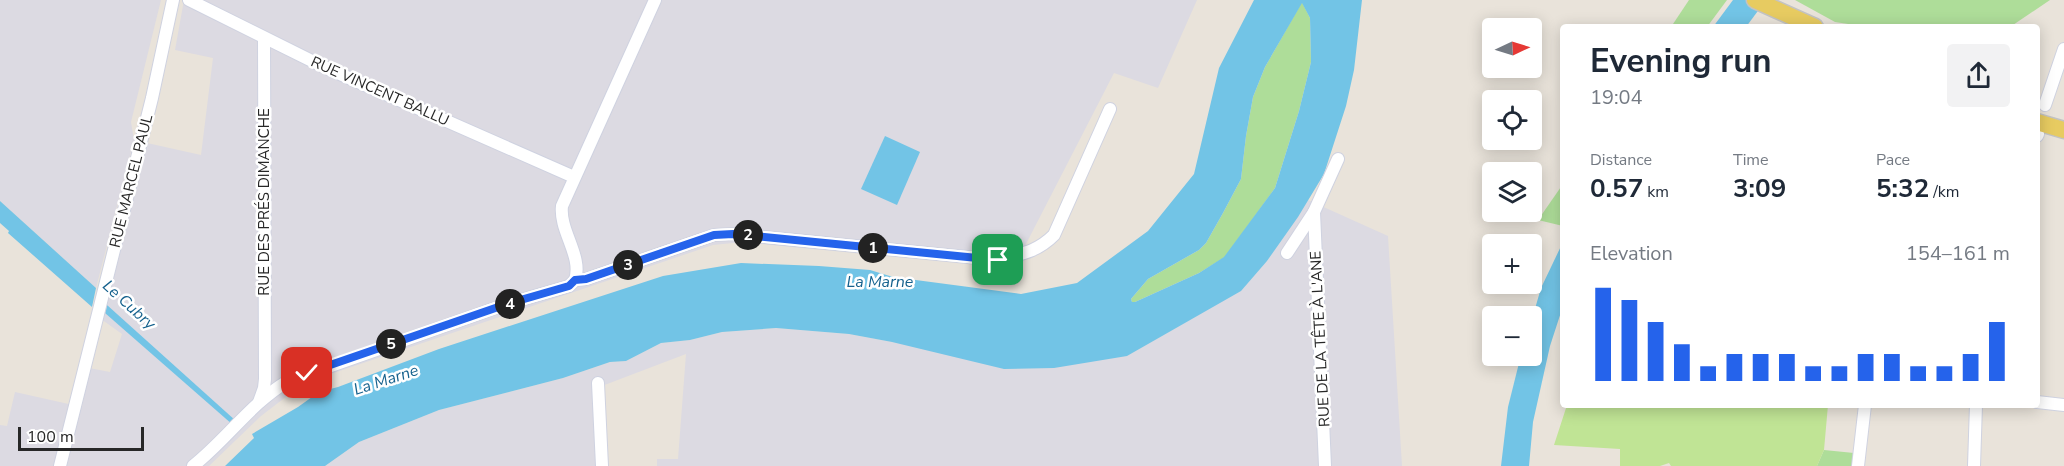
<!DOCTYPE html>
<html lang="en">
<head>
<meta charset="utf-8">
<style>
	:root { --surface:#fff; --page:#f2f2f3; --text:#1f2937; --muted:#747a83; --accent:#2563eb }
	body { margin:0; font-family:"Nunito Sans",sans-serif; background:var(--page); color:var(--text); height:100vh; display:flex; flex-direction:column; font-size:22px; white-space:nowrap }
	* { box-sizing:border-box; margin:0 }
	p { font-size:20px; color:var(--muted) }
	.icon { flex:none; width:33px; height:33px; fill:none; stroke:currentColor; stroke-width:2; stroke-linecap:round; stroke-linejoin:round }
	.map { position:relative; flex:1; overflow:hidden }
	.drawer { position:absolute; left:1560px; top:24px; width:480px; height:384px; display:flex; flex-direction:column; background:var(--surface); border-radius:6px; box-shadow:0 3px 15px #0003 }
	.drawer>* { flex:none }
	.needle { width:39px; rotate:86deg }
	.tools { position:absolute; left:1482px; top:18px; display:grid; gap:12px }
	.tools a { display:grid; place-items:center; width:60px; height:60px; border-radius:6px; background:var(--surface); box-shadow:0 3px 15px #0003; font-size:30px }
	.scale { position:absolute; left:18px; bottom:15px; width:126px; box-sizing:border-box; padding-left:6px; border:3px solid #272727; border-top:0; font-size:16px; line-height:21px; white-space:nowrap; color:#272727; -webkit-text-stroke:4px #fff; paint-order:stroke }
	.pin { position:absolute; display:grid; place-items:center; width:51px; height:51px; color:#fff; margin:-26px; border-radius:12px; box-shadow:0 3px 9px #0006 }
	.km { position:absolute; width:30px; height:30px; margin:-15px; border-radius:50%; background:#222; color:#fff; font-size:16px; line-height:30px; text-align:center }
	.round { display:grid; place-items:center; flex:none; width:63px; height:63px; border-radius:6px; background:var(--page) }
	.headline { display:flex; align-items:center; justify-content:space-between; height:102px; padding:0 30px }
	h1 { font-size:33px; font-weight:700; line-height:45px }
	.figures { display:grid; grid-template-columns:repeat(3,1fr); gap:9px; height:102px; padding:6px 30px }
	.figures div { display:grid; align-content:center }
	.figures b { font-size:26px; font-weight:700 }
	.figures small { font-size:16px; font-weight:400 }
	.figures p { font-size:16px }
	.chart { height:168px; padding:12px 30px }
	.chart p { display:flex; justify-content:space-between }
	.chart svg { width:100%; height:108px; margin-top:6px; stroke:var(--accent); stroke-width:6 }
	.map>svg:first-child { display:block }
	.industrial { fill:#dcdae2 }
	.green { fill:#aedd99 }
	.pitch { fill:#c0e495 }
	.water { fill:#72c4e6; fill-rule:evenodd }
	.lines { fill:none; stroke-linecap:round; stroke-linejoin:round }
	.minor-casing { stroke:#cfd2e0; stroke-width:14 }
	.major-casing { stroke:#c3c3c3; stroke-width:19 }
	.minor { stroke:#fff; stroke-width:12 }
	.major { stroke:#e7cb61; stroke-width:16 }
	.route-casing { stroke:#fff; stroke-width:12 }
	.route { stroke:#2563eb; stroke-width:8 }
	.labels { text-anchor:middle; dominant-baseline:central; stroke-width:5; stroke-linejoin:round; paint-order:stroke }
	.street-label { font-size:15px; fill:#272727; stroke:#fff }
	.water-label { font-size:16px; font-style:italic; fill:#15618d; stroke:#fff }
</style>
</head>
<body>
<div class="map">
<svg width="2064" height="466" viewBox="0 0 2064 466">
	<rect width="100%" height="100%" fill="#e9e3da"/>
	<!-- industrial -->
	<g class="industrial">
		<path d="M 0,0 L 161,0 L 131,122 L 134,140 L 96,288 L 0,201 Z"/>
		<path d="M 184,0 L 1197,0 L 1158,88 L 1114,73 L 1026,244 L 1017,266 L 743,242 L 713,245 L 304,383 L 261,416 L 209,466 L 0,466 L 0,425 L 7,426 L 15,392 L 82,407 L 89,368 L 110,372 L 122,334 L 101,319 L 147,143 L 201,155 L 213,58 L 175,50 Z"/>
		<path d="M 1308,200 L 1388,236 L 1402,466 L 657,466 L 657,459 L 678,459 L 686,354 L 594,389 L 597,466 L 325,466 L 359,442 L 439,410 L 563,378 L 610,362 L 626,361 L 661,343 L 690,340 L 722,332 L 776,328 L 849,334 L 892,342 L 1127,356 L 1241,290 L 1267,261 Z"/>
	</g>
	<!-- green -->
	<g class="green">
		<path d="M 1689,0 L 1727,0 L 1707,27 L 1671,27 Z"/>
		<path d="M 1795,0 L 2050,0 L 2010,27 L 1868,27 L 1835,22 Z"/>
		<path d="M 1302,2 L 1310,18 L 1311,62 L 1299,111 L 1275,188 L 1225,257 L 1199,273 L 1135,302 L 1132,302 L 1131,299 L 1148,279 L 1199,250 L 1206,243 L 1223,213 L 1241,179 L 1246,136 L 1253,97 L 1265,67 Z"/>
		<path d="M 1563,184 L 1563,226 L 1538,220 Z"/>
		<path d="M 1824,450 L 1854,453 L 1853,466 L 1817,466 Z"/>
	</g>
	<!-- pitch -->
	<path class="pitch" d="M 1567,405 L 1828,405 L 1824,450 L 1817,466 L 1671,466 L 1669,463 L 1660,466 L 1620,466 L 1620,449 L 1554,445 Z"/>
	<!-- water -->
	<g class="water">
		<path d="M 1254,0 L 1362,0 L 1354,70 L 1346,106 L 1324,174 L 1298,217 L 1267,261 L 1241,291 L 1127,356 L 1054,368 L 1004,369 L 892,342 L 849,334 L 776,328 L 722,332 L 690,340 L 661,343 L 626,361 L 610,362 L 563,378 L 439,410 L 359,442 L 325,466 L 225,466 L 254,438 L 252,434 L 298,407 L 319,392 L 338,387 L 439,349 L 663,276 L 741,263 L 819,266 L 870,270 L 893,277 L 1021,294 L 1077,283 L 1148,231 L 1194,174 L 1219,68 ZM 1302,3 L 1310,18 L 1311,62 L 1299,111 L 1275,188 L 1224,257 L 1199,273 L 1135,302 L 1132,302 L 1131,299 L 1148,279 L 1199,250 L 1206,243 L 1223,213 L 1241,179 L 1246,136 L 1253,97 L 1265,67 Z"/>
		<path d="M 1733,0 L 1766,0 L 1746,27 L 1713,27 Z"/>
		<path d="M 885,136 L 920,152 L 897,205 L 861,189 Z"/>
		<path d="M 0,201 L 96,288 L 92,307 L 8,233 L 9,231 L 0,223 Z"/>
		<path d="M 1563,242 L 1563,306 L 1550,346 L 1533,422 L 1529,466 L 1501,466 L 1508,407 L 1519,363 L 1521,356 L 1532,356 L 1532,319 L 1541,288 Z"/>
		<path d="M 107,305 L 236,421 L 233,425 L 105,313 Z"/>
	</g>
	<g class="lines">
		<!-- minor casing -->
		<g class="minor-casing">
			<g id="minor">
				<path d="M 189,0 L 324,67 L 574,177"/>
				<path d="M 2045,105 L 2064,49"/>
				<path d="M 2037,136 L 2038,134"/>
				<path d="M 1314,212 L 1325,466"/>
				<path d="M 1287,253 L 1314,212 L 1338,159"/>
				<path d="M 575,280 L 586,279 L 714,235 L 733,234 L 998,260 C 1021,254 1037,252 1054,235 L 1110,109"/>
				<path d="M 575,280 C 583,256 559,231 562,206 L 655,0"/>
				<path d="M 598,383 L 602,466"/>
				<path d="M 259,402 L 264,388 L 265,379 L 264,38"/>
				<path d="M 2037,402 L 2064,405"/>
				<path d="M 60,466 L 152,98 L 173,0"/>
				<path d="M 193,466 C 227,439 251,403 288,381 L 507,304 L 569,286 L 575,280"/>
				<path d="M 1858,466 L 1865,405"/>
				<path d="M 1974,466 L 1976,405"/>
			</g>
		</g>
		<!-- major casing -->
		<g class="major-casing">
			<g id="major">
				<path d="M 1755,0 L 1815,27"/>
				<path d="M 2037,122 L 2064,130"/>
			</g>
		</g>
		<!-- minor -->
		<use href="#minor" class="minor"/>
		<!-- major -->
		<use href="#major" class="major"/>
	</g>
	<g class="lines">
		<!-- route casing -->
		<g class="route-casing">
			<path id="route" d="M 307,373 L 507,304 L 569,286 L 575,280 L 586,279 L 714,235 L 733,234 L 998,260"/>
		</g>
		<!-- route -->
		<use href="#route" class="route"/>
	</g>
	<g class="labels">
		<!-- street labels -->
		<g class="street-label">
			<text transform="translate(380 91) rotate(24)">RUE VINCENT BALLU</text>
			<text transform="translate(131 181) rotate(-76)">RUE MARCEL PAUL</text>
			<text transform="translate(264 202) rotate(-90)">RUE DES PRÉS DIMANCHE</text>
			<text transform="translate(1320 339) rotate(-93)">RUE DE LA TÊTE À L'ANE</text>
		</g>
		<!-- water labels -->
		<g class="water-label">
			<text x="880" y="282">La Marne</text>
			<text transform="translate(129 305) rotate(42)">Le Cubry</text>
			<text transform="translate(386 380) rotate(-18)">La Marne</text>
		</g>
	</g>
</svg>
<div class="tools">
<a><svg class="needle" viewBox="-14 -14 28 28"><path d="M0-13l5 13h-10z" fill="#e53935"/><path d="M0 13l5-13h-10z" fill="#747a83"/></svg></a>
<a><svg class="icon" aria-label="locate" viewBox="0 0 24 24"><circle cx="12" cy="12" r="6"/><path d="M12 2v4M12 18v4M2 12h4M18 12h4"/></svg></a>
<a><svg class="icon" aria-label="layers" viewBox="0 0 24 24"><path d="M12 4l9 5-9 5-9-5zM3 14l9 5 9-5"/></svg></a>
<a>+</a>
<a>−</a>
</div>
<div class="scale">100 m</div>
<div class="pin" style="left:998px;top:260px;background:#1e9e55"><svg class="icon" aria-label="arrive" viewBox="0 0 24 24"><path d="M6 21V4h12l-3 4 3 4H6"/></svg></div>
<div class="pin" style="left:307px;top:373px;background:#d93025"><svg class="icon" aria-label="check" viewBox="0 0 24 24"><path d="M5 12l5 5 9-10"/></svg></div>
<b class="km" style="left:873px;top:248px">1</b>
<b class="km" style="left:748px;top:235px">2</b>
<b class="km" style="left:628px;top:265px">3</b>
<b class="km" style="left:510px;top:304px">4</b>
<b class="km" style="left:391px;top:344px">5</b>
<section class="drawer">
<div class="headline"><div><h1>Evening run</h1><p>19:04</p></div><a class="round"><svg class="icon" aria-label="share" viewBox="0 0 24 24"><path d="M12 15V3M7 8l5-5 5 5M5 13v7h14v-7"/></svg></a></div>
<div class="figures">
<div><p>Distance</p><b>0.57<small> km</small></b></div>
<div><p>Time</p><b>3:09</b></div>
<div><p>Pace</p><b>5:32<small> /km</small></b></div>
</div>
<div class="chart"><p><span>Elevation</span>154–161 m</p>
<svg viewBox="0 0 160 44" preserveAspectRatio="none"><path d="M5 44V6M15 44V11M25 44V20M35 44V29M45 44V38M55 44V33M65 44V33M75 44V33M85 44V38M95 44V38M105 44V33M115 44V33M125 44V38M135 44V38M145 44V33M155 44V20"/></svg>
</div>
</section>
</div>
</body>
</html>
